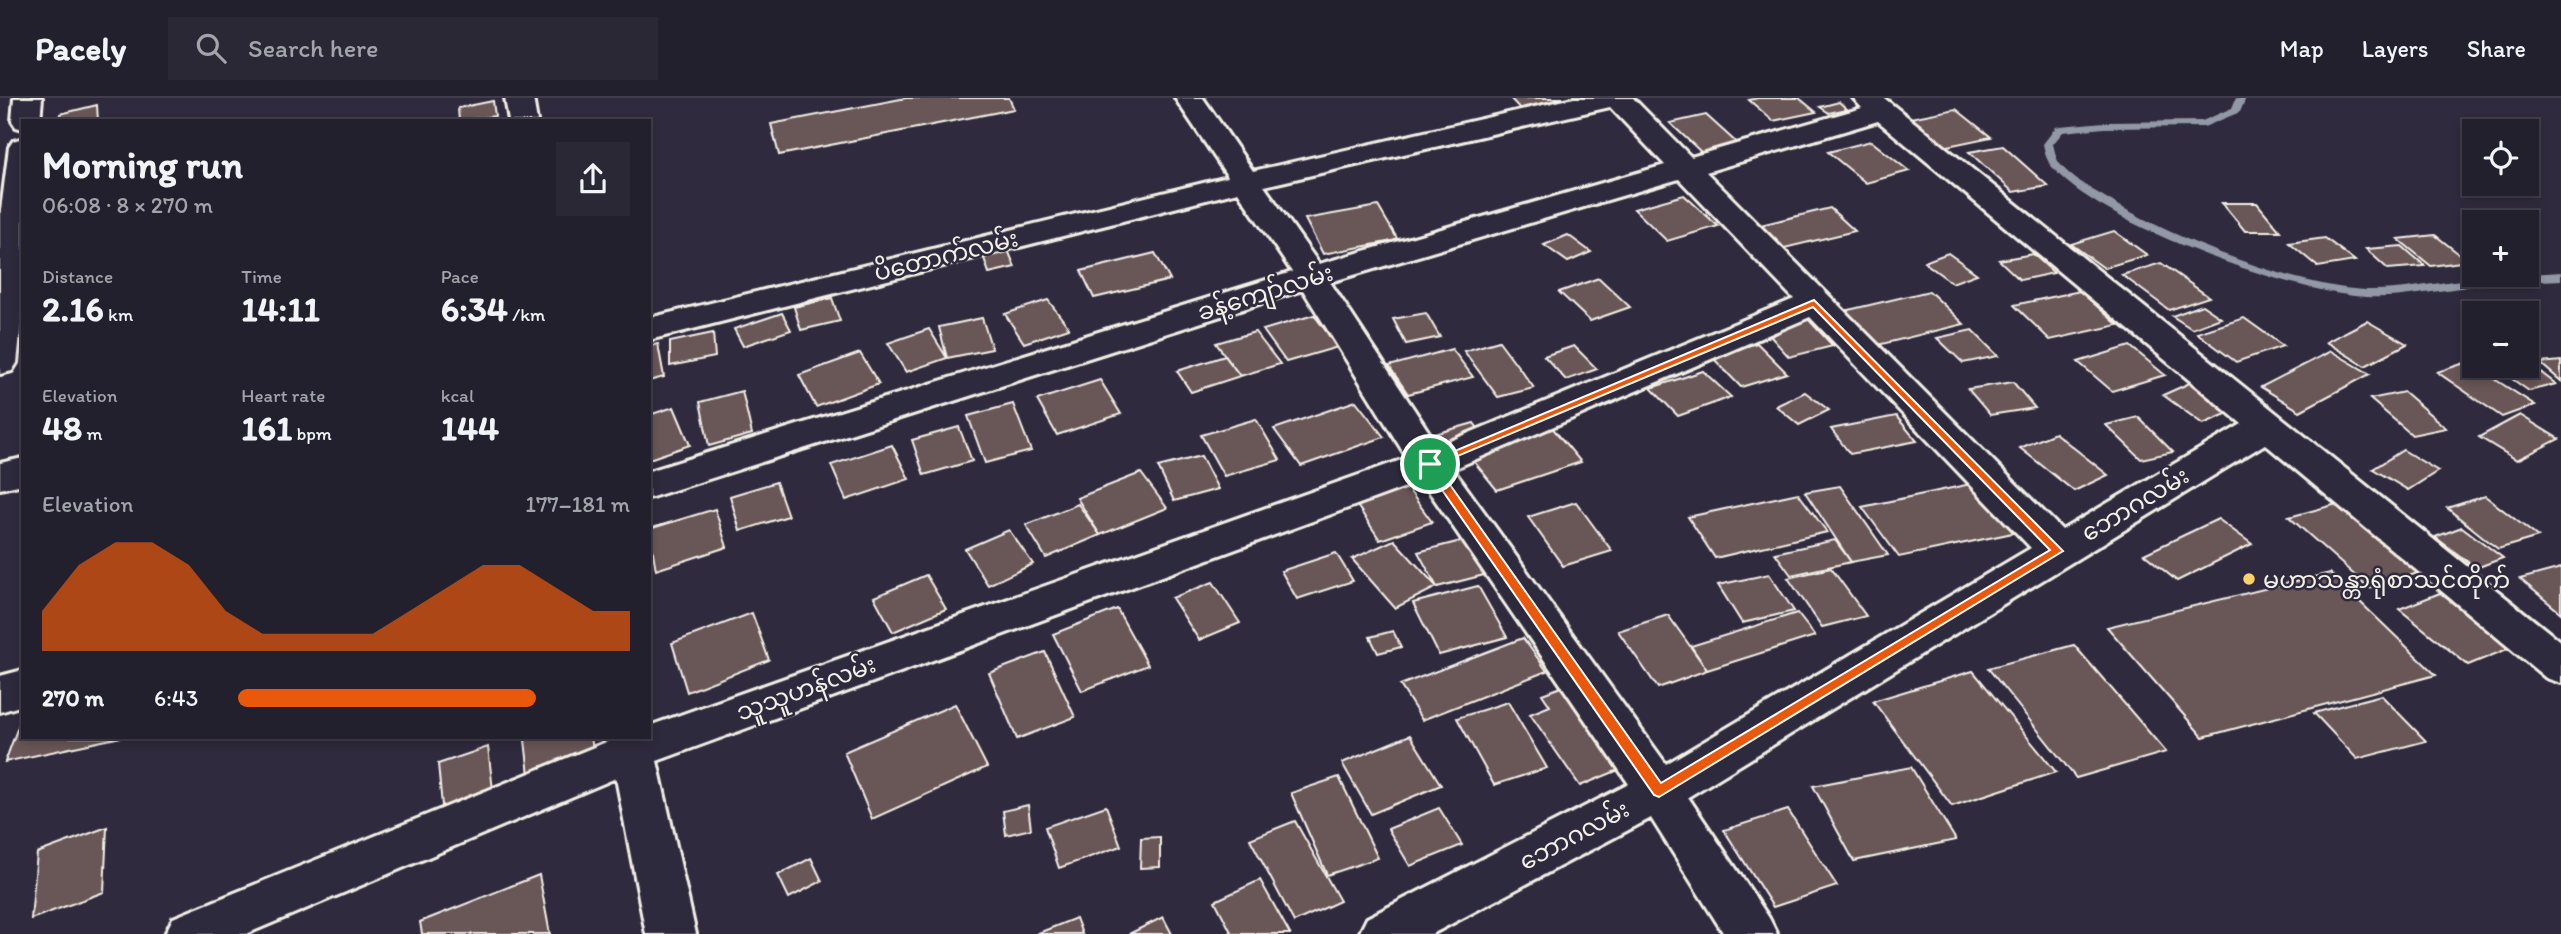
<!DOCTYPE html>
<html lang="en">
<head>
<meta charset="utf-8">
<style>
	:root { --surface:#23202e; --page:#2b2836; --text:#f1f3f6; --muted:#a3a3aa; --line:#403e4a; --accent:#ea580c }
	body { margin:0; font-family:Itim,"Noto Sans Myanmar",sans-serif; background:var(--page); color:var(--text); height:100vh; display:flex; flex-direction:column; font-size:26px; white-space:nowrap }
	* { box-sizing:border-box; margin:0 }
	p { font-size:23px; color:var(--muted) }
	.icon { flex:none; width:38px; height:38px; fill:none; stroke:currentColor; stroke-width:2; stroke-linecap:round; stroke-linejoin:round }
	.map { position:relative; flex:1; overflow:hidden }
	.panel { position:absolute; left:21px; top:21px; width:630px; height:620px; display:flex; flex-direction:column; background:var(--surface); border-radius:0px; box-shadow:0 4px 10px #0003,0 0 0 2px var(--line) }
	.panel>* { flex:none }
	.tools { position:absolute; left:2462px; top:21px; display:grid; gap:14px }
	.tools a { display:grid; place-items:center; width:77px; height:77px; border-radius:0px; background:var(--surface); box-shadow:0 4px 10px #0003,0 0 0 2px var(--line); font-size:35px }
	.pin { position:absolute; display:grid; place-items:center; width:60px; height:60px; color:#fff; margin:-30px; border:4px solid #fff; border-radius:50%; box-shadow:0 2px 7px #0007 }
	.round { display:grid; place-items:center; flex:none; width:74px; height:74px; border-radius:0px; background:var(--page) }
	.overview { display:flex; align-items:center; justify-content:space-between; height:119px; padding:0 21px }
	h1 { font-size:38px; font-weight:800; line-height:52px }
	.metrics { display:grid; grid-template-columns:repeat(3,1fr); gap:10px; height:119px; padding:7px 21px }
	.metrics div { display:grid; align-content:center }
	.metrics b { font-size:35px; font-weight:800 }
	.metrics small { font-size:19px; font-weight:400 }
	.metrics p { font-size:19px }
	.chart { height:196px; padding:14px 21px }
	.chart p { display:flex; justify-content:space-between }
	.chart svg { width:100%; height:126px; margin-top:7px; fill:var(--accent); opacity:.7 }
	ul { padding:0 21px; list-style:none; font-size:23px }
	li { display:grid; grid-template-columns:112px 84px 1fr; align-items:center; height:52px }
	li i { height:18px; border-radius:9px; background:var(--accent) }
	header { display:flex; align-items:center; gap:42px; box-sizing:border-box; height:98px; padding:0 35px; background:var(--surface); border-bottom:2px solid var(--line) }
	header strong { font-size:33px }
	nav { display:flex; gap:38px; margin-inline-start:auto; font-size:24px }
	.search { width:490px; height:63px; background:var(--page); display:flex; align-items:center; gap:18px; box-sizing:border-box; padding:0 24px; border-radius:0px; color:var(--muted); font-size:26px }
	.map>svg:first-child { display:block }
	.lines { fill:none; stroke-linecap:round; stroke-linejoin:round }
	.stream { fill:#9298a5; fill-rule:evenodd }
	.building { fill:#695657; stroke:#f4f1e8; stroke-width:2 }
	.minor-casing { stroke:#f4f1e8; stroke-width:6 }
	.minor { fill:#2f2a3d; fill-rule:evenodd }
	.route { fill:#ea580c; stroke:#fff; stroke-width:2; fill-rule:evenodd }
	.poi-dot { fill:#ffd166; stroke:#2f2a3d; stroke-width:2.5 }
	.labels { text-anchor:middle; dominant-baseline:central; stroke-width:5; stroke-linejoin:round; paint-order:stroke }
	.street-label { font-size:24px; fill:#f4f1e8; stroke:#2f2a3d }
	.poi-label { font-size:24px; fill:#f4f1e8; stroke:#2f2a3d; text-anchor:start }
</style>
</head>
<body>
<header>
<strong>Pacely</strong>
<div class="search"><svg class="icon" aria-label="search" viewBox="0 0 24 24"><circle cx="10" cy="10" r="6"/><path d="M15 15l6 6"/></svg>Search here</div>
<nav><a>Map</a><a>Layers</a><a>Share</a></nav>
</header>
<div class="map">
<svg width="2561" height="836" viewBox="0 0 2561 836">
	<rect width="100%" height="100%" fill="#2f2a3d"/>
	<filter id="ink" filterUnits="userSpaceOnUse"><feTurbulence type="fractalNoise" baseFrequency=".0143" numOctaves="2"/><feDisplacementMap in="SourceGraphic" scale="14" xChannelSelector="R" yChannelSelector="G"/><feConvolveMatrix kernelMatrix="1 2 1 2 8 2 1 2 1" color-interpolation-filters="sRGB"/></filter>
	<g filter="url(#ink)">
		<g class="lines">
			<!-- stream -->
			<path class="stream" d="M 2236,0 L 2246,0 L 2240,14 L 2204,29 L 2104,30 L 2063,34 L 2053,46 C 2055,53 2056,61 2060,66 C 2070,79 2089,90 2103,98 C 2167,138 2290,188 2366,192 C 2398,193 2429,186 2461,182 C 2494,178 2528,176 2561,174 L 2561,182 C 2527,184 2493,185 2460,190 C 2428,194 2397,201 2365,199 C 2292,195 2099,126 2053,70 C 2047,64 2045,55 2043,46 L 2056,29 L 2060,28 L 2104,24 L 2202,23 L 2232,10 Z"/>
		</g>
		<!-- building -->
		<g class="building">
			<path d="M 906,0 L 1009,0 L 1014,11 L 779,57 L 771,26 Z"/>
			<path d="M 1510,0 L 1582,0 L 1522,13 Z"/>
			<path d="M 1758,0 L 1799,0 L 1816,14 L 1773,23 L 1749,2 Z"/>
			<path d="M 493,3 L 495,18 L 459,23 L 458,10 Z"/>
			<path d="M 1839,4 L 1847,11 L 1829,15 L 1820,9 Z"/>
			<path d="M 97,7 L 98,23 L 60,23 L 60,16 Z"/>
			<path d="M 1956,11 L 1991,39 L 1943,49 L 1910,20 Z"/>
			<path d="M 1706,17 L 1738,46 L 1702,55 L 1670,25 Z"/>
			<path d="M 1871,43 L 1909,73 L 1866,85 L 1828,54 Z"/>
			<path d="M 2003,48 L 2048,88 L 2013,94 L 1969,54 Z"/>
			<path d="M 1684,97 L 1718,128 L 1667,143 L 1634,111 Z"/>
			<path d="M 2222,105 L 2257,105 L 2280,133 L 2245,133 Z"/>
			<path d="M 1378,108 L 1398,142 L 1323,156 L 1305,121 Z"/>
			<path d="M 1830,110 L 1855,133 L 1772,153 L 1748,130 Z"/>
			<path d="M 2114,133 L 2147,157 L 2104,170 L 2071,146 Z"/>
			<path d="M 1568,137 L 1591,154 L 1568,164 L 1544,147 Z"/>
			<path d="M 2435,137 L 2468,163 L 2431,168 L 2398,141 Z"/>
			<path d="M 2325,140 L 2355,163 L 2318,169 L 2289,145 Z"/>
			<path d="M 2402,148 L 2425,168 L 2388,171 L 2366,151 Z"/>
			<path d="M 1008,152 L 1015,169 L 989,175 L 983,157 Z"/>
			<path d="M 1155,155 L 1170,182 L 1094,200 L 1081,173 Z"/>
			<path d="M 1948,155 L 1977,176 L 1952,185 L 1924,164 Z"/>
			<path d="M 2033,156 L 2054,175 L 2020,182 L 1999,162 Z"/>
			<path d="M 2161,165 L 2209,199 L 2169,212 L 2122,177 Z"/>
			<path d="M 1599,180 L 1630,209 L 1590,223 L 1559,194 Z"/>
			<path d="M 1929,193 L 1964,226 L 1878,247 L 1844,213 Z"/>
			<path d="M 2080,193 L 2118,227 L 2050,242 L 2014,207 Z"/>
			<path d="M 832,200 L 840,223 L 801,232 L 794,209 Z"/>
			<path d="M 1048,202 L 1069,230 L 1024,245 L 1005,216 Z"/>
			<path d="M 2202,207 L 2221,220 L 2192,231 L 2172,218 Z"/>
			<path d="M 782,215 L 791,232 L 743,248 L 734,231 Z"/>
			<path d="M 1426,215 L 1440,239 L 1406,246 L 1393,221 Z"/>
			<path d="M 1314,217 L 1338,249 L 1286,264 L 1263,232 Z"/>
			<path d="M 982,220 L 992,251 L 947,260 L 939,229 Z"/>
			<path d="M 2244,220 L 2283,248 L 2236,264 L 2197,235 Z"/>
			<path d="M 1808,221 L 1833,248 L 1789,259 L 1764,231 Z"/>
			<path d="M 2367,223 L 2407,246 L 2365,268 L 2326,244 Z"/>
			<path d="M 929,231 L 947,260 L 906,274 L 888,245 Z"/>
			<path d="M 1972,232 L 1998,258 L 1963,265 L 1937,240 Z"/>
			<path d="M 1255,234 L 1280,266 L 1240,278 L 1216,245 Z"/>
			<path d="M 713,235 L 715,259 L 670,268 L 670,244 Z"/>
			<path d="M 1499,243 L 1534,290 L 1498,299 L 1464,253 Z"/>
			<path d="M 1757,245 L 1787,275 L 1741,289 L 1712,259 Z"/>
			<path d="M 658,246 L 664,279 L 649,283 L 649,248 Z"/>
			<path d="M 1574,248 L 1597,271 L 1566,282 L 1544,258 Z"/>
			<path d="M 2130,248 L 2165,277 L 2112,293 L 2078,264 Z"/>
			<path d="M 1452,251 L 1473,279 L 1408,296 L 1389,268 Z"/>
			<path d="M 2331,253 L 2370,276 L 2300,313 L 2261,289 Z"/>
			<path d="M 860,255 L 879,286 L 816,309 L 799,277 Z"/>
			<path d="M 1225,258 L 1240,278 L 1191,294 L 1177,273 Z"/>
			<path d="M 2471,263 L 2474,268 L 2535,307 L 2502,319 L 2437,274 Z"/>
			<path d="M 2561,263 L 2561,283 L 2540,265 Z"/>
			<path d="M 2527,264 L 2556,286 L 2529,293 L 2494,268 L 2527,268 Z"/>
			<path d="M 1703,273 L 1731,299 L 1678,318 L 1651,290 Z"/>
			<path d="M 1100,282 L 1121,316 L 1057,337 L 1037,302 Z"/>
			<path d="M 2013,284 L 2035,310 L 1990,317 L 1968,291 Z"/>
			<path d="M 2192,284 L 2233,313 L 2203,326 L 2163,297 Z"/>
			<path d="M 742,293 L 752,336 L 709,348 L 700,304 Z"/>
			<path d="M 1805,294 L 1829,312 L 1799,327 L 1776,308 Z"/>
			<path d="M 2404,294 L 2446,330 L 2412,337 L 2370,301 Z"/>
			<path d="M 1356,303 L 1384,339 L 1301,368 L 1274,331 Z"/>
			<path d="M 1013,306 L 1031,353 L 985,365 L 968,318 Z"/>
			<path d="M 674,309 L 690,347 L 649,361 L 649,317 Z"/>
			<path d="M 2520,317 L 2559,341 L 2517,362 L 2479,339 Z"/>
			<path d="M 1896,318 L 1917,343 L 1850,356 L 1831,331 Z"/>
			<path d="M 2138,319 L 2173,354 L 2141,361 L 2106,327 Z"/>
			<path d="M 1256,321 L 1280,362 L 1224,378 L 1201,337 Z"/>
			<path d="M 1474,325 L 1486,341 L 1450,351 L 1438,335 Z"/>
			<path d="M 1550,327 L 1581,364 L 1497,392 L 1467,355 Z"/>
			<path d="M 959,329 L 972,363 L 924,377 L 912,342 Z"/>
			<path d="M 2055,335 L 2108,377 L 2074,393 L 2020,350 Z"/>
			<path d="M 892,347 L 909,381 L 846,402 L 831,367 Z"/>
			<path d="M 2403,352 L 2438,373 L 2408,392 L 2373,371 Z"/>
			<path d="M 1201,358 L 1218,391 L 1174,403 L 1158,369 Z"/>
			<path d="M 1141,375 L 1167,410 L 1100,437 L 1077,400 Z"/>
			<path d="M 776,384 L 788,418 L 740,433 L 730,398 Z"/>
			<path d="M 1403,384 L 1432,424 L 1380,442 L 1352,400 Z"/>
			<path d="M 1980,384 L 2022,433 L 1899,459 L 1862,409 Z"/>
			<path d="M 1840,388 L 1888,457 L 1851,464 L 1805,394 Z"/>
			<path d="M 1798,395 L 1827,434 L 1715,460 L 1688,419 Z"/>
			<path d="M 2485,398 L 2538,439 L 2498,451 L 2447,410 Z"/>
			<path d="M 1576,404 L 1612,453 L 1563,468 L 1528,419 Z"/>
			<path d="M 1078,406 L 1100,437 L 1046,460 L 1026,427 Z"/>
			<path d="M 2337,406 L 2418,475 L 2369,490 L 2289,419 Z"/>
			<path d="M 715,411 L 727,449 L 656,472 L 649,431 Z"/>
			<path d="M 2218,421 L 2252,446 L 2177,483 L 2144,456 Z"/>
			<path d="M 2462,429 L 2503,460 L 2476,470 L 2435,439 Z"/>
			<path d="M 1009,432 L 1033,466 L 988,487 L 965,451 Z"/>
			<path d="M 1394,442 L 1437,489 L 1395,510 L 1352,461 Z"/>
			<path d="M 1465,442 L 1484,477 L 1437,489 L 1418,454 Z"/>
			<path d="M 1835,442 L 1851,464 L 1791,477 L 1775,455 Z"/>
			<path d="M 1336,455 L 1353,483 L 1297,501 L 1281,473 Z"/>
			<path d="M 1831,470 L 1866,518 L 1822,529 L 1788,480 Z"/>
			<path d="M 2561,470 L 2561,515 L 2520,481 Z"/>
			<path d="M 2330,475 L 2436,577 L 2203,639 L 2107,529 Z"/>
			<path d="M 1769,476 L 1794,513 L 1742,525 L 1718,487 Z"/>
			<path d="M 926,477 L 946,511 L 893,534 L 874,499 Z"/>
			<path d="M 1213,484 L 1240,525 L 1199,542 L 1172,500 Z"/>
			<path d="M 1478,488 L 1507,539 L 1439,557 L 1413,505 Z"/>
			<path d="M 2440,495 L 2510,550 L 2468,567 L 2399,511 Z"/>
			<path d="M 1117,511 L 1148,567 L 1082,593 L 1053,536 Z"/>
			<path d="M 752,515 L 769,562 L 687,594 L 672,545 Z"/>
			<path d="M 1797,515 L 1815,538 L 1707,572 L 1691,548 Z"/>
			<path d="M 1668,517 L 1707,572 L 1658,590 L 1618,533 Z"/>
			<path d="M 1393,533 L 1401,549 L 1378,555 L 1370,539 Z"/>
			<path d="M 1523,540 L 1547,573 L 1422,622 L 1400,587 Z"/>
			<path d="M 2074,547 L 2166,654 L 2076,680 L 1988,570 Z"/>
			<path d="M 1045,554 L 1075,619 L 1017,641 L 989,575 Z"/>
			<path d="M 1973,573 L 2056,674 L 1952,708 L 1873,603 Z"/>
			<path d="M 1561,589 L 1621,671 L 1580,688 L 1530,616 L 1550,608 L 1542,596 Z"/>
			<path d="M 2381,597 L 2426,643 L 2357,661 L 2314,615 Z"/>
			<path d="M 1508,604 L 1547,670 L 1494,687 L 1457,620 Z"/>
			<path d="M 955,606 L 987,669 L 872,721 L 844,654 Z"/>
			<path d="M 23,615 L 23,639 L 121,639 L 5,664 Z"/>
			<path d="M 1410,637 L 1441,687 L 1371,716 L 1342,665 Z"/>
			<path d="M 533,639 L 591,639 L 595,664 L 530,686 L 525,642 Z"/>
			<path d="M 488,649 L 494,701 L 443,718 L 438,666 Z"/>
			<path d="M 1911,669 L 1956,742 L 1854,763 L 1813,688 Z"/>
			<path d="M 1339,679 L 1378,760 L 1327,777 L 1291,695 Z"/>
			<path d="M 1028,707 L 1031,731 L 1006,737 L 1003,713 Z"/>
			<path d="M 1106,708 L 1121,748 L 1059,770 L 1045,729 Z"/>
			<path d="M 1439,710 L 1462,747 L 1410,768 L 1388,731 Z"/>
			<path d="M 1788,712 L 1837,788 L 1773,809 L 1724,732 Z"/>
			<path d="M 1295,723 L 1340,803 L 1294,824 L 1250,741 Z"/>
			<path d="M 107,729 L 104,794 L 31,821 L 37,755 Z"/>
			<path d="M 1160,739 L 1160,769 L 1140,770 L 1141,740 Z"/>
			<path d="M 811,760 L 822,783 L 789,800 L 778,777 Z"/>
			<path d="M 539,777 L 550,836 L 422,836 L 420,824 Z"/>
			<path d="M 1260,782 L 1290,836 L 1232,836 L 1215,803 Z"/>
			<path d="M 1163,819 L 1172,836 L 1129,836 Z"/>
			<path d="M 1076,820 L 1082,836 L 1036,836 Z"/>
		</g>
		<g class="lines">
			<!-- minor casing -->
			<g class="minor-casing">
				<g id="minor">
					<path d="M 14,0 L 42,0 L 40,23 L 23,23 L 23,31 L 16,29 L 12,23 Z"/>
					<path d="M 505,0 L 533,0 L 537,23 L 509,23 Z"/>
					<path d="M 1175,0 L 1203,0 L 1253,73 L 1574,0 L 1633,0 L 1691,59 L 1862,10 L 1853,0 L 1884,0 L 2561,544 L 2561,585 L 2546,580 L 2265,346 L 1688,699 L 1769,820 L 1777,836 L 1724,836 L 1651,720 L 1432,836 L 1359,836 L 1367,820 L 1629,686 L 1422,383 L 657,663 L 696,836 L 646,836 L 616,680 L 246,836 L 165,836 L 173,820 L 609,643 L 608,639 L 649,639 L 649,628 L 1407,360 L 1303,192 L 649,400 L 649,373 L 1292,174 L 1238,94 L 649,242 L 649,220 L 1228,79 ZM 1610,9 L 1665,67 L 1319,166 L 1264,88 ZM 1878,23 L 2242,326 L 2062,432 L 1706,74 ZM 1679,81 L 1794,201 L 1438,348 L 1330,184 ZM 1810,219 L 2031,450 L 1666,666 L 1453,371 Z"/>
					<path d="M 23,40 L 23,207 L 17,265 L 12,273 L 0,276 L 0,120 L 9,49 L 13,43 Z"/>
					<path d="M 23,360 L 23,386 L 0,391 L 0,365 Z"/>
					<path d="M 23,572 L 23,607 L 0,614 L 0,578 Z"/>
				</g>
			</g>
			<!-- minor -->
			<use href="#minor" class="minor"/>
		</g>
	</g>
	<!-- route -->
	<path class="route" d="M 1814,202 L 2063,453 L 1659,699 L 1654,697 L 1424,366 ZM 1813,209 L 2050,452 L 1661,685 L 1436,367 Z"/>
	<!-- markers -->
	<circle class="poi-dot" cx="2249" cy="481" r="7"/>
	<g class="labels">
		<!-- street labels -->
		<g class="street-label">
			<text transform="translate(946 157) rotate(-14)">ပိတောက်လမ်း</text>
			<text transform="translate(1265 194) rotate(-17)">ခန့်ကျော်လမ်း</text>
			<text transform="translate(2135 406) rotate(-31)">ဘောဂလမ်း</text>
			<text transform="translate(806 590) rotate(-20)">သူသူဟန်လမ်း</text>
			<text transform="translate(1574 737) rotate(-28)">ဘောဂလမ်း</text>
		</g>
		<!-- poi labels -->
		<g class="poi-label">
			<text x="2263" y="481">မဟာသန္တာရုံစာသင်တိုက်</text>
		</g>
	</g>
</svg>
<div class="tools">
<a><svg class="icon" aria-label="locate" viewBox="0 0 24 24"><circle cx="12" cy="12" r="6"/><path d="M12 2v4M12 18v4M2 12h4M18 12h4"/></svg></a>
<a>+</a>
<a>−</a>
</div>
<div class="pin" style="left:1430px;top:366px;background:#1e9e55"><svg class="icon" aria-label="arrive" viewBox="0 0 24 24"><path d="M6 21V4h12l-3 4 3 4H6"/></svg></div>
<section class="panel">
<div class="overview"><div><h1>Morning run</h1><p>06:08 · 8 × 270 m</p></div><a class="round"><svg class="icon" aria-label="share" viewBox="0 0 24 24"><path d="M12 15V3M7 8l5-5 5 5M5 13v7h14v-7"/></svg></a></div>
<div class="metrics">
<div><p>Distance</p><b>2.16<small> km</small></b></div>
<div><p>Time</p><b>14:11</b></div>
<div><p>Pace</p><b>6:34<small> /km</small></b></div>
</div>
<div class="metrics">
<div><p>Elevation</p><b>48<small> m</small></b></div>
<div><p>Heart rate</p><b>161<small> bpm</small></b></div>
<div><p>kcal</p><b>144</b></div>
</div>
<div class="chart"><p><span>Elevation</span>177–181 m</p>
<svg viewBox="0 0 160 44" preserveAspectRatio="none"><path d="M0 44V30L10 14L20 6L30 6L40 14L50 30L60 38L70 38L80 38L90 38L100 30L110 22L120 14L130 14L140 22L150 30L160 30V44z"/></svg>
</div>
<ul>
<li><b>270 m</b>6:43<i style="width:76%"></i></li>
</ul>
</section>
</div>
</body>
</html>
